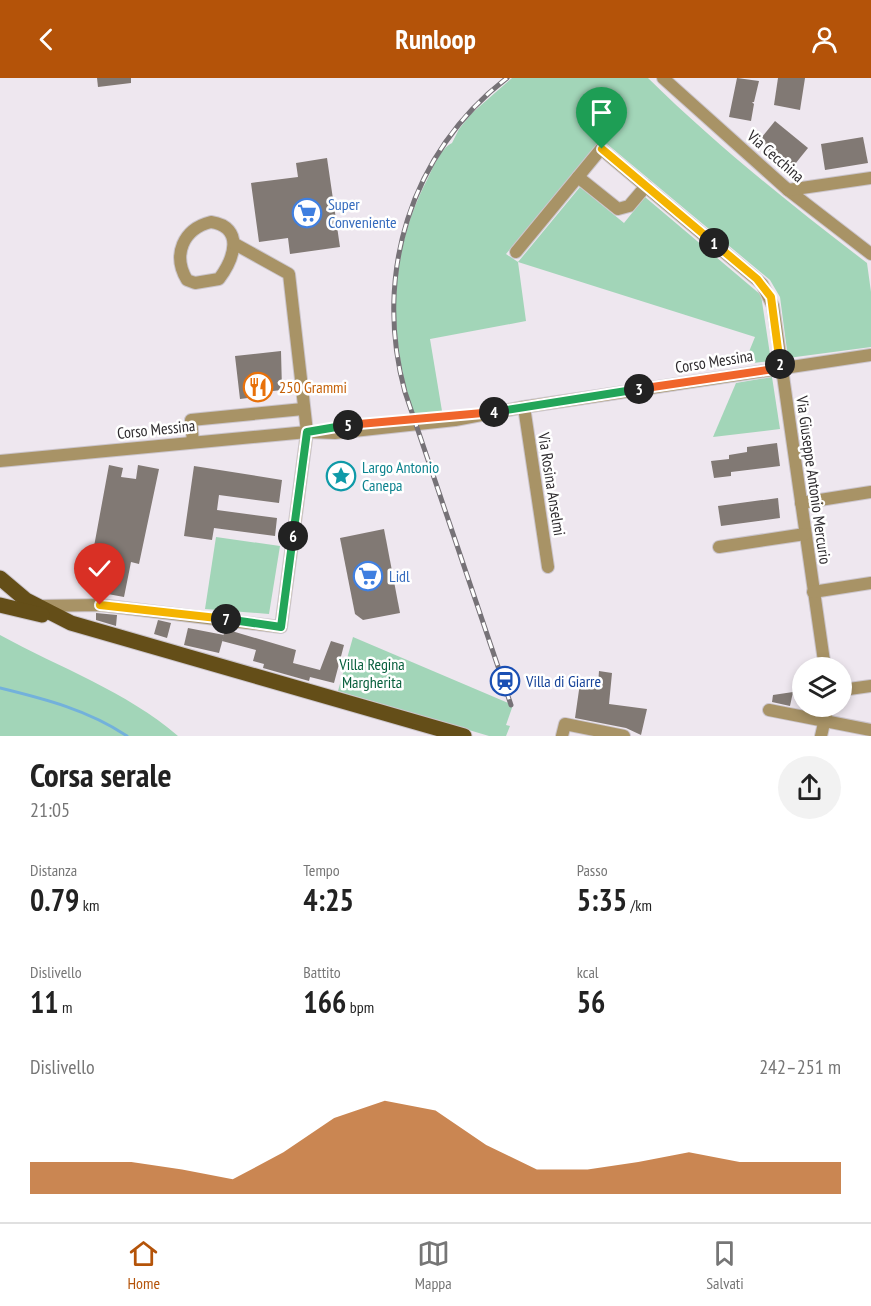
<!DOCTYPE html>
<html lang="it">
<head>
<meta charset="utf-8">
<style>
	:root { --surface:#fff; --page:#f2f2f2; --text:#222; --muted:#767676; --line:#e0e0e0; --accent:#b45309 }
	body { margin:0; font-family:"PT Sans Narrow",sans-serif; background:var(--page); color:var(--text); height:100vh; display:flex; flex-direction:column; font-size:22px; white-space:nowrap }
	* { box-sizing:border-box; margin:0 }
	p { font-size:20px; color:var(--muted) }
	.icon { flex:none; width:33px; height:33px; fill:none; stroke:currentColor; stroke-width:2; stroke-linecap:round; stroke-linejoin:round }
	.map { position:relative; height:658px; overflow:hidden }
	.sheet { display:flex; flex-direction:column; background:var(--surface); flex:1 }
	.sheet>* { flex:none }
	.tools { position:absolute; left:792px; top:579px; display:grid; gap:12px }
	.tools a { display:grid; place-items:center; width:60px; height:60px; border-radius:50%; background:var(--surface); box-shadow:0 3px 9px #0003; font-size:30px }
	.pin { position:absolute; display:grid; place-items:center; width:51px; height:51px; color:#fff; margin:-62px -26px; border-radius:50% 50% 50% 0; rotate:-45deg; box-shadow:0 0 6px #0007 }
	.pin .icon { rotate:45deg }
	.km { position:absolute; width:30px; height:30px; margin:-15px; border-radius:50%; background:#222; color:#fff; font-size:16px; line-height:30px; text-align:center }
	.round { display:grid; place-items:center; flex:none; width:63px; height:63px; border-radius:32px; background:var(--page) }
	.headline { display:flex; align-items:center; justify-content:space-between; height:102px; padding:0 30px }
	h1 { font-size:33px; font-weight:800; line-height:45px }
	.stats { display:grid; grid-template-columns:repeat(3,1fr); gap:9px; height:102px; padding:6px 30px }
	.stats div { display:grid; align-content:center }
	.stats b { font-size:30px; font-weight:800 }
	.stats small { font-size:16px; font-weight:400 }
	.stats p { font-size:16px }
	.chart { height:168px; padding:12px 30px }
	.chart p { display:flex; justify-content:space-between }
	.chart svg { width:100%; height:108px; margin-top:6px; fill:var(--accent); opacity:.7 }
	header { display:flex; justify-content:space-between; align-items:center; height:78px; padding:0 30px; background:var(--accent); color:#fff; font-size:27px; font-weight:800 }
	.dock { display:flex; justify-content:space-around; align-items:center; height:84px; border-top:2px solid var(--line); background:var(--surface); font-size:16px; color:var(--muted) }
	.dock a { display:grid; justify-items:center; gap:3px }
	.dock .current { color:var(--accent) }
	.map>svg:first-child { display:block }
	.green { fill:#a2d5b8 }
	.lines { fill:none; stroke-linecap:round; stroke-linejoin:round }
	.stream { stroke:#73b1db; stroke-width:3 }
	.building { fill:#817974 }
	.minor-casing { stroke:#cbc5cc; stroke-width:14 }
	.major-casing { stroke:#cbc5cc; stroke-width:17 }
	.minor { stroke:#a89366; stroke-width:12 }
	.major { stroke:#644e18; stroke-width:15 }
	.rail-casing { stroke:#767277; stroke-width:5 }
	.rail { stroke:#fff; stroke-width:3; stroke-dasharray:9; stroke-linecap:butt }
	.split-1-casing { stroke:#fff; stroke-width:12 }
	.split-2-casing { stroke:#fff; stroke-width:12 }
	.split-3-casing { stroke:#fff; stroke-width:12 }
	.split-4-casing { stroke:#fff; stroke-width:12 }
	.split-5-casing { stroke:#fff; stroke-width:12 }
	.split-6-casing { stroke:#fff; stroke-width:12 }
	.split-7-casing { stroke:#fff; stroke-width:12 }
	.split-8-casing { stroke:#fff; stroke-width:12 }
	.split-1 { stroke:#f5b400; stroke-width:8 }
	.split-2 { stroke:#f5b400; stroke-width:8 }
	.split-3 { stroke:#f0652b; stroke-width:8 }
	.split-4 { stroke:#22a559; stroke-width:8 }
	.split-5 { stroke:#f0652b; stroke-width:8 }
	.split-6 { stroke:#22a559; stroke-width:8 }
	.split-7 { stroke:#22a559; stroke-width:8 }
	.split-8 { stroke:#f5b400; stroke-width:8 }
	.labels { text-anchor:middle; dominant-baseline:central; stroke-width:5; stroke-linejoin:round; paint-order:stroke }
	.street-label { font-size:16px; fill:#2e2b2e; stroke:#fff }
	.shop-label { font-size:16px; fill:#366cbe; stroke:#fff; text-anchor:start }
	.food-label { font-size:16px; fill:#c56008; stroke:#fff; text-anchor:start }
	.culture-label { font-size:16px; fill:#0d838f; stroke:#fff; text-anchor:start }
	.park-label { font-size:16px; fill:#075f3c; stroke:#fff }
	.transit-label { font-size:16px; fill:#164399; stroke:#fff; text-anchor:start }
</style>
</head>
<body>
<header><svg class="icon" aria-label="back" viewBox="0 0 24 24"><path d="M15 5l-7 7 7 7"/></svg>Runloop<svg class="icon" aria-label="person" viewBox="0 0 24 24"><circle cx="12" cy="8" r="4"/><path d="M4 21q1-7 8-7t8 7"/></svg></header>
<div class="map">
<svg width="871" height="658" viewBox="0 0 871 658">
	<rect width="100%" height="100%" fill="#eee7ef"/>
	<!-- green -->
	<g class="green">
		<path d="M 512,0 L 648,0 C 716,67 791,127 867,185 L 871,214 L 871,269 L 788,280 L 780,219 L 770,202 L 601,61 L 506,176 L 518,184 L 580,109 L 624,145 L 645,119 L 761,217 L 771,283 L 744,286 L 755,259 L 518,184 L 526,243 L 430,261 L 442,333 L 414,337 C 388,258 388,177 427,102 C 433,90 440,71 452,65 L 459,51 L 472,35 Z"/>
		<path d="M 772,299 L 780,351 L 713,359 L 736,305 Z"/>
		<path d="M 216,459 L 280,468 L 269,536 L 205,531 Z"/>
		<path d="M 0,557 C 60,590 126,613 178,658 L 0,658 Z"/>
		<path d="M 353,559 L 513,627 L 506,647 L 510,648 L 506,658 L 489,658 L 338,613 Z"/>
	</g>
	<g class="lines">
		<!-- stream -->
		<path class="stream" d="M 0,610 C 45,621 88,632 127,658"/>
	</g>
	<!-- building -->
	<g class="building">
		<path d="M 97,0 L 131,0 L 131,5 L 98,9 Z"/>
		<path d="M 737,0 L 759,3 L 754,24 L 752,24 L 754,26 L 751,43 L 729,39 Z"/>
		<path d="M 778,0 L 805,0 L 800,32 L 774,27 Z"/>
		<path d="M 775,43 L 808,70 L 791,91 L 758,64 Z"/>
		<path d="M 863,59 L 868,85 L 825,92 L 821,66 Z"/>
		<path d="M 327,80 L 340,169 L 290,176 L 288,160 L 259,164 L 251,105 L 298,99 L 296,85 Z"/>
		<path d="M 281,273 L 282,312 L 264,314 L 265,318 L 240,321 L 235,278 Z"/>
		<path d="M 777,365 L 780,388 L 731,394 L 731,398 L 714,400 L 711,383 L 729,381 L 729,377 L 747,374 L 747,369 Z"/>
		<path d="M 109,387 L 123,390 L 121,399 L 136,401 L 138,387 L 159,391 L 139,486 L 131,484 L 124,519 L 86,512 Z"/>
		<path d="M 194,388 L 282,402 L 279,425 L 219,417 L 217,432 L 277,440 L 275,458 L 214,450 L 212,462 L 184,458 Z"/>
		<path d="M 778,420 L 780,440 L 721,448 L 718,428 Z"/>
		<path d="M 384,451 L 400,535 L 363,542 L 355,536 L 340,460 Z"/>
		<path d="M 96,535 L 117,537 L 116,548 L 96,542 Z"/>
		<path d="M 158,542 L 171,545 L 167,560 L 154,556 Z"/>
		<path d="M 188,550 L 224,557 L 219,575 L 184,567 Z"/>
		<path d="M 225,551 L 296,572 L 293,585 L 320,592 L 331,563 L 344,567 L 334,605 L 310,599 L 309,603 L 263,590 L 264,586 L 253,583 L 256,572 L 222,563 Z"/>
		<path d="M 599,593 L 612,595 L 609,626 L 647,631 L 641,657 L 626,650 L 575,640 L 580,605 L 598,606 Z"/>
		<path d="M 793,614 L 790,628 L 772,624 L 773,617 Z"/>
	</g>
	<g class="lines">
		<!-- minor casing -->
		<g class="minor-casing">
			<g id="minor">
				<path d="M 663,0 L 788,112 L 871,176"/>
				<path d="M 578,99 L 618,131 L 629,128 L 646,108"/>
				<path d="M 788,112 L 871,100"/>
				<path d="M 211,144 C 245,149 234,181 219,201 L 195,205 L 187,202 C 172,177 183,151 211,144 Z"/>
				<path d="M 516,174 L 601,71 L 762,206 L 773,228 L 825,590"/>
				<path d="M 524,329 L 548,489"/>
				<path d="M 193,364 L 191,342 L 303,331"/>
				<path d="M 0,383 L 307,354 L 335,355 L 455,342 L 524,329 L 871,277"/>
				<path d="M 801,425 L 871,414"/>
				<path d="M 719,469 L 805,456"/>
				<path d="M 813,514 L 871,505"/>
				<path d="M 38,528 L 100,527 L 281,549 L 307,354 L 289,196 L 235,166"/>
				<path d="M 842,612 L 871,608"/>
				<path d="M 769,632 L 871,652"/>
				<path d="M 562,658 L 565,646 L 624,658"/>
				<path d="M 821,658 L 828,628"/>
			</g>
		</g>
		<!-- major casing -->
		<g class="major-casing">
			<g id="major">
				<path d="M 0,500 L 26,522 L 71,545 L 464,658"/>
				<path d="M 0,527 L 42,537"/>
			</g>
		</g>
		<!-- minor -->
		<use href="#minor" class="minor"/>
		<!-- major -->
		<use href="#major" class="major"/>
		<!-- rail casing -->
		<g class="rail-casing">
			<path id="rail" d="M 507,0 C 410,74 373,198 405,314 L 511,627"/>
		</g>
		<!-- rail -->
		<use href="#rail" class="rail"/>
	</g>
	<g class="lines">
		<!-- split-1 casing -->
		<g class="split-1-casing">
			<path id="split-1" d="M 602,71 L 714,165"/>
		</g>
		<!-- split-2 casing -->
		<g class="split-2-casing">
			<path id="split-2" d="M 714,165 L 757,201 L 771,219 L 780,286"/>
		</g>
		<!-- split-3 casing -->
		<g class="split-3-casing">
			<path id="split-3" d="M 639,311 L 781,290 L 780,286"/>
		</g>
		<!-- split-4 casing -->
		<g class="split-4-casing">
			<path id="split-4" d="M 494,334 L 639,311"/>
		</g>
		<!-- split-5 casing -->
		<g class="split-5-casing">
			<path id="split-5" d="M 348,347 L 494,334"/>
		</g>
		<!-- split-6 casing -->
		<g class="split-6-casing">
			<path id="split-6" d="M 293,458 L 307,354 L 348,347"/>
		</g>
		<!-- split-7 casing -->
		<g class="split-7-casing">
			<path id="split-7" d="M 226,541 L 281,549 L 293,458"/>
		</g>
		<!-- split-8 casing -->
		<g class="split-8-casing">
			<path id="split-8" d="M 100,527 L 226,541"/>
		</g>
		<!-- split-1 -->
		<use href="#split-1" class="split-1"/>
		<!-- split-2 -->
		<use href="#split-2" class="split-2"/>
		<!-- split-3 -->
		<use href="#split-3" class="split-3"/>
		<!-- split-4 -->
		<use href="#split-4" class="split-4"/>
		<!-- split-5 -->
		<use href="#split-5" class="split-5"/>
		<!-- split-6 -->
		<use href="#split-6" class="split-6"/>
		<!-- split-7 -->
		<use href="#split-7" class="split-7"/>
		<!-- split-8 -->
		<use href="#split-8" class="split-8"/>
	</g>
	<!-- icons -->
	<defs>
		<g id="supermarket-ring" transform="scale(1.5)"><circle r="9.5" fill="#fff" stroke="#3f7fe0" stroke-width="1.5"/><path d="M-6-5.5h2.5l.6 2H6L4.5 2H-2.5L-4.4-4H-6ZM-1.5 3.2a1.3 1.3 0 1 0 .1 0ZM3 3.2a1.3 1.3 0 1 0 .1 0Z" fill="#3f7fe0"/></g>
		<g id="restaurant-ring" transform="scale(1.5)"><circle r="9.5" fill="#fff" stroke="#e8710a" stroke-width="1.5"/><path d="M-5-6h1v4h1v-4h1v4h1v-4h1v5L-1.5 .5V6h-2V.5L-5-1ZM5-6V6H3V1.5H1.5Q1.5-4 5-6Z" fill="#e8710a"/></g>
		<g id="sight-ring" transform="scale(1.5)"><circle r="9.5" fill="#fff" stroke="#0f9aa8" stroke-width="1.5"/><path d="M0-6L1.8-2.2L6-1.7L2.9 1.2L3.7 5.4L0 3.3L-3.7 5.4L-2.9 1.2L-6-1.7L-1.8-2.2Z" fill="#0f9aa8"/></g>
		<g id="station-ring" transform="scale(1.5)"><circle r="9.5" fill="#fff" stroke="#1a4fb4" stroke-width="1.5"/><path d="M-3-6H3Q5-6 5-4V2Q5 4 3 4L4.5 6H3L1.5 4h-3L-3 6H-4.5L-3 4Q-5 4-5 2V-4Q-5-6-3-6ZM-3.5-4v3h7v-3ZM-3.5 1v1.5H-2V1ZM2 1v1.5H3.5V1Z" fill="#1a4fb4"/></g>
	</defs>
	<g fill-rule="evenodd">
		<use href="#supermarket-ring" x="307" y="135"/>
		<use href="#restaurant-ring" x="258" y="309"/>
		<use href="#sight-ring" x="341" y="398"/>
		<use href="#supermarket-ring" x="368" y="498"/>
		<use href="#station-ring" x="505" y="603"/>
	</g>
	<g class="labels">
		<!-- street labels -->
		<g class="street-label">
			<text transform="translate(776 78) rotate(41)">Via Cecchina</text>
			<text transform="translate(714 283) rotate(-9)">Corso Messina</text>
			<text transform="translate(156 351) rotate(-6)">Corso Messina</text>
			<text transform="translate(814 402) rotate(82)">Via Giuseppe Antonio Mercurio</text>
			<text transform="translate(552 406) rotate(81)">Via Rosina Anselmi</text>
		</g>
		<!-- shop labels -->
		<g class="shop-label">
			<text x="328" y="126">Super<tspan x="328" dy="18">Conveniente</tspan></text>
			<text x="389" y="498">Lidl</text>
		</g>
		<!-- food labels -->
		<g class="food-label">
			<text x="279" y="309">250 Grammi</text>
		</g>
		<!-- culture labels -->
		<g class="culture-label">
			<text x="362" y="389">Largo Antonio<tspan x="362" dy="18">Canepa</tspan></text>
		</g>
		<!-- park labels -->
		<g class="park-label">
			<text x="372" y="586">Villa Regina<tspan x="372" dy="18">Margherita</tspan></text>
		</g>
		<!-- transit labels -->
		<g class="transit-label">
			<text x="526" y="603">Villa di Giarre</text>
		</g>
	</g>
</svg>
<div class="tools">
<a><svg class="icon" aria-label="layers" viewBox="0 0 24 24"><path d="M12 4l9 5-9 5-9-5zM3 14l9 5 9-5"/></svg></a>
</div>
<div class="pin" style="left:602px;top:71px;background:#1e9e55"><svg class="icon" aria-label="arrive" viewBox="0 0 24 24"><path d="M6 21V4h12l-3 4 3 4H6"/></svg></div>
<div class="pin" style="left:100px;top:527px;background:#d93025"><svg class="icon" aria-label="check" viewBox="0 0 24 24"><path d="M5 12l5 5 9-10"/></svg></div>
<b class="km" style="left:714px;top:165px">1</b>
<b class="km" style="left:780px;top:286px">2</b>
<b class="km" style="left:639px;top:311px">3</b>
<b class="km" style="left:494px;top:334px">4</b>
<b class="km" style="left:348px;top:347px">5</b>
<b class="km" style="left:293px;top:458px">6</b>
<b class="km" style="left:226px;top:541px">7</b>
</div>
<section class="sheet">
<div class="headline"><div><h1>Corsa serale</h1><p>21:05</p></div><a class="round"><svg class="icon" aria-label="share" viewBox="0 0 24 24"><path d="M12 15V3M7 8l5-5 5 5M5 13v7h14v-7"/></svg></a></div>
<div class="stats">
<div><p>Distanza</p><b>0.79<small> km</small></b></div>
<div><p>Tempo</p><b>4:25</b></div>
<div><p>Passo</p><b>5:35<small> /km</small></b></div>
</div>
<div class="stats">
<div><p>Dislivello</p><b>11<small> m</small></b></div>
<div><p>Battito</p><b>166<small> bpm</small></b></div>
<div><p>kcal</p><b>56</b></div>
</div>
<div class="chart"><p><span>Dislivello</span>242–251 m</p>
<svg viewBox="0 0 160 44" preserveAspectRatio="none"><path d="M0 44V31L10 31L20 31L30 34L40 38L50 27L60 13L70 6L80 10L90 24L100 34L110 34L120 31L130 27L140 31L150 31L160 31V44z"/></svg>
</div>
</section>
<nav class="dock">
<a class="current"><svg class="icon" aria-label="home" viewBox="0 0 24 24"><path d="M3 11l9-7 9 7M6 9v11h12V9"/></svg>Home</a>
<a><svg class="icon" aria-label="map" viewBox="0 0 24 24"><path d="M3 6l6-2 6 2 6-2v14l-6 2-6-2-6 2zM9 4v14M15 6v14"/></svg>Mappa</a>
<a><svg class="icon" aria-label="saved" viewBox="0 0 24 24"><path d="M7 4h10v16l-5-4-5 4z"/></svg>Salvati</a>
</nav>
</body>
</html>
